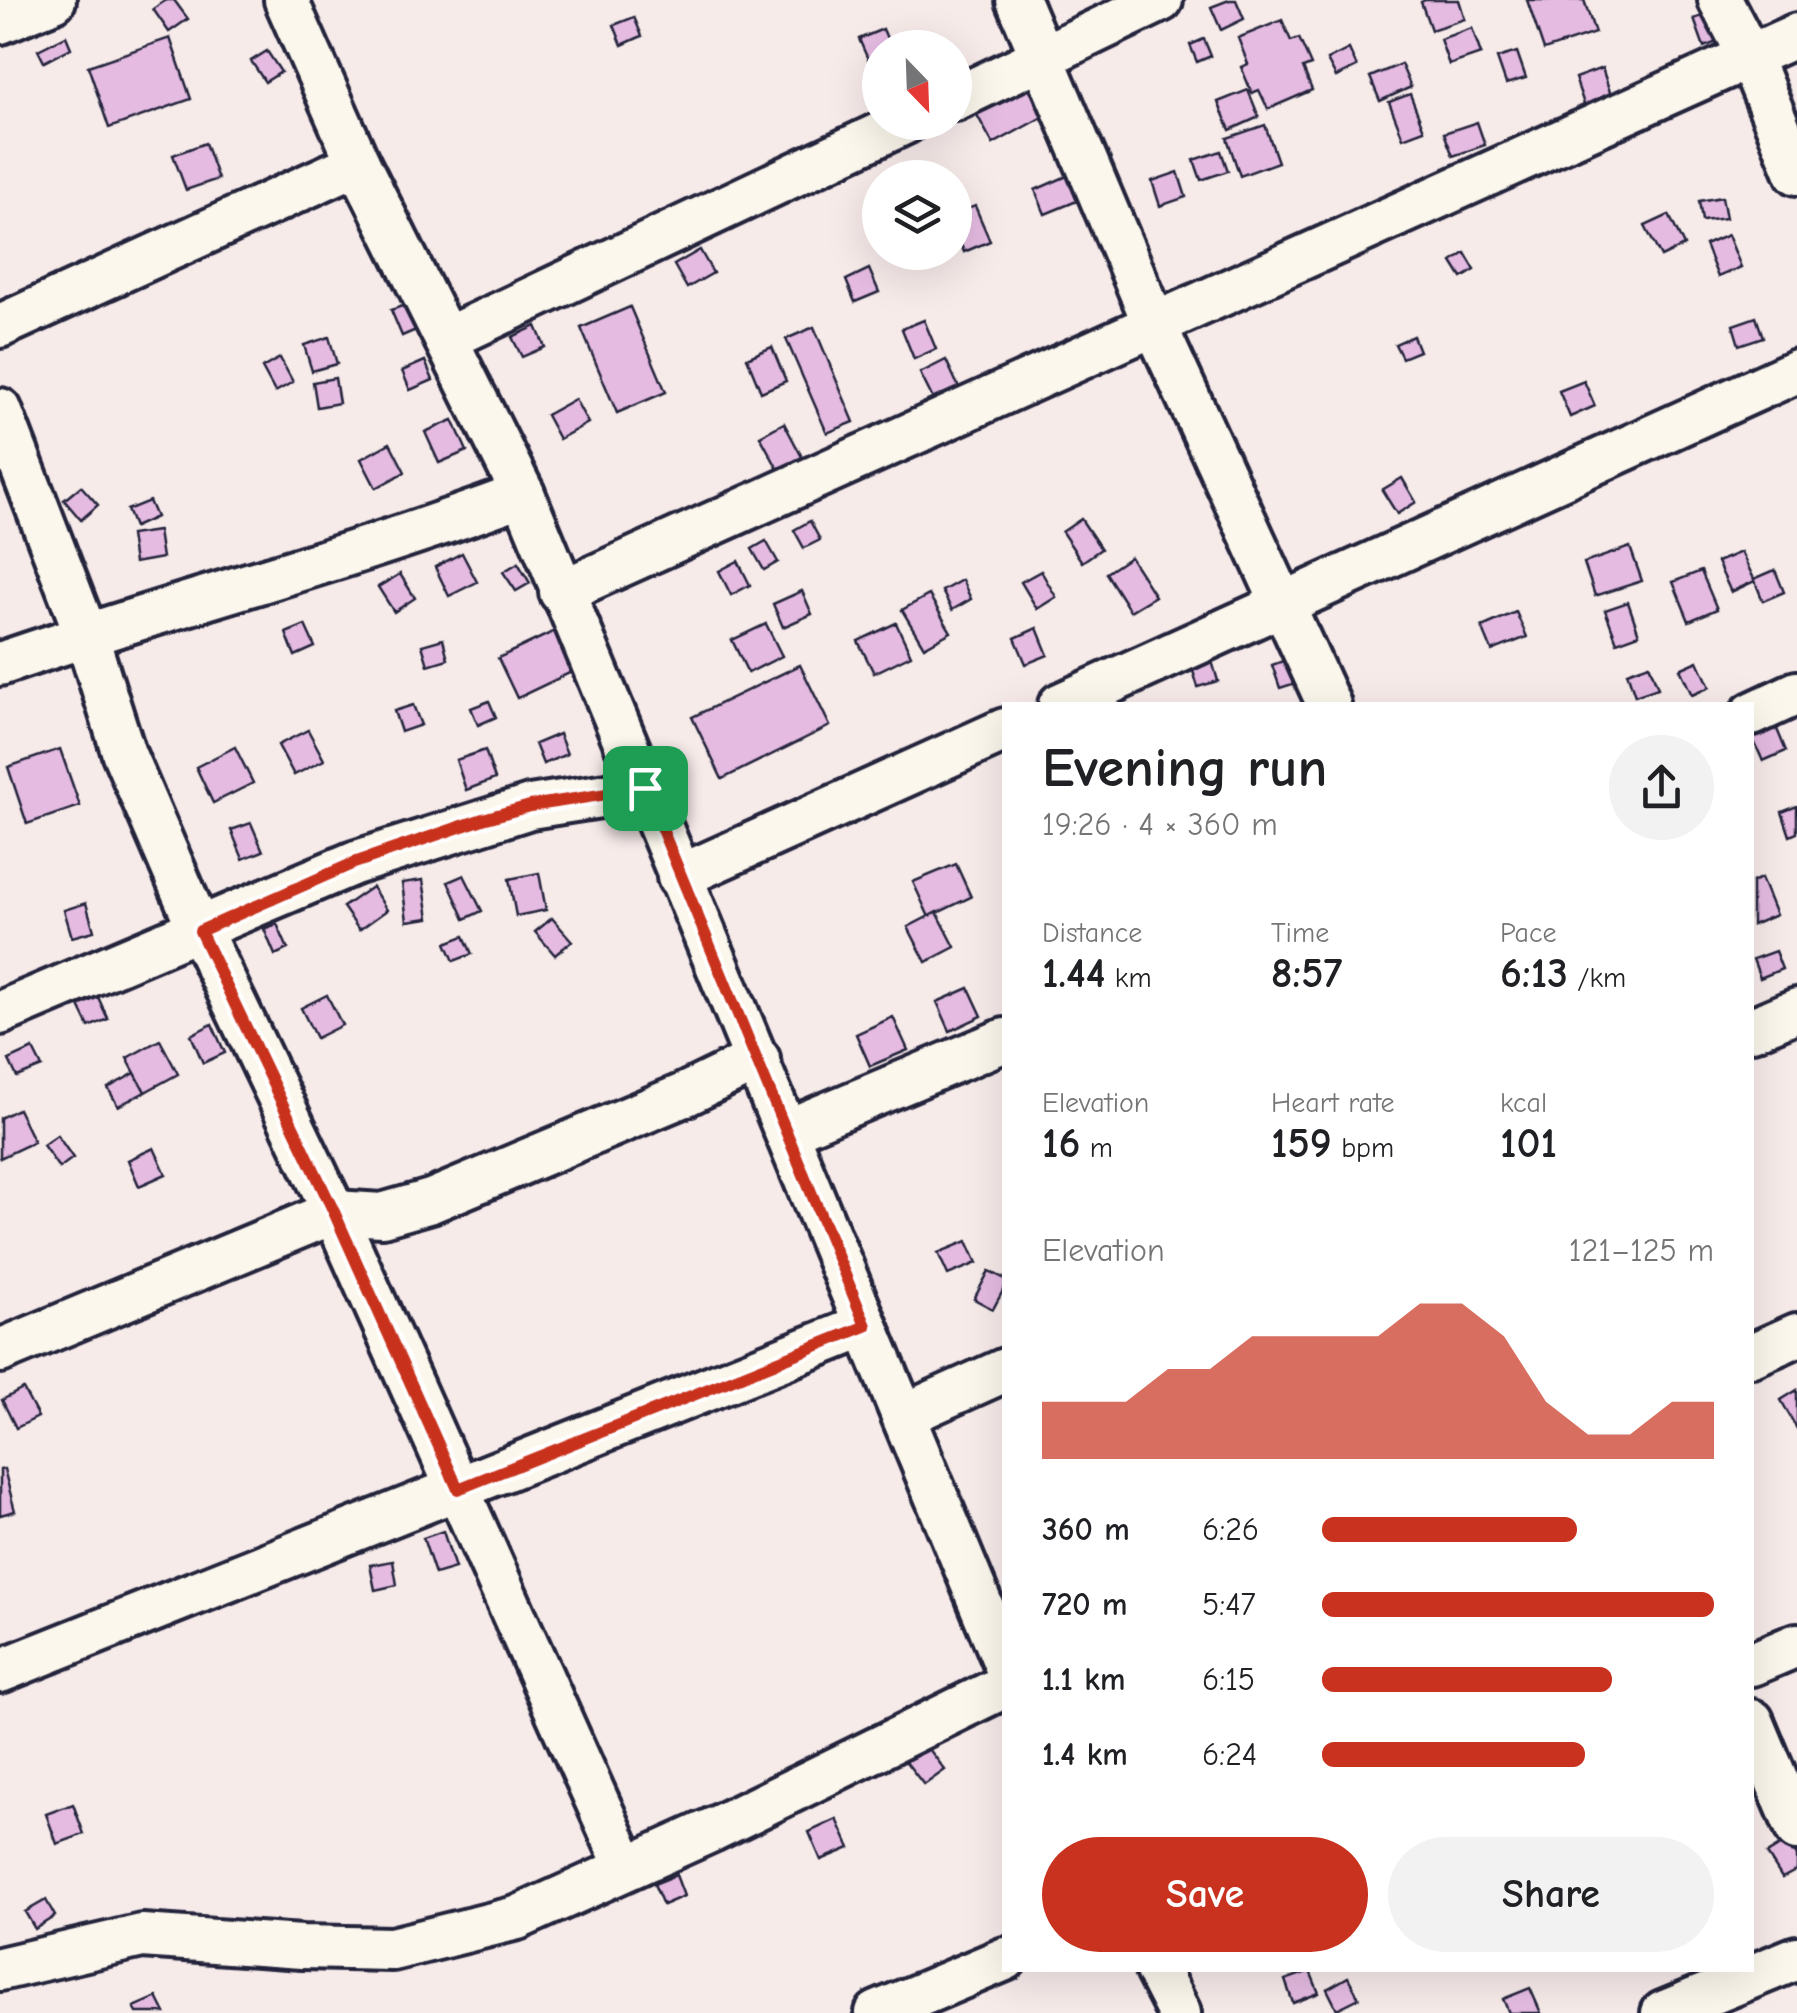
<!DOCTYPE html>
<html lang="en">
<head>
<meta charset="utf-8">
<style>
	:root { --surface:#fff; --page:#f2f2f2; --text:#202124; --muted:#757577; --accent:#c8321e }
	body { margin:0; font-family:"Comic Neue",sans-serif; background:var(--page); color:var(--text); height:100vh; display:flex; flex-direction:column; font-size:38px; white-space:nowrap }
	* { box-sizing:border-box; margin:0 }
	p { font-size:32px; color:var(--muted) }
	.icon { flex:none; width:55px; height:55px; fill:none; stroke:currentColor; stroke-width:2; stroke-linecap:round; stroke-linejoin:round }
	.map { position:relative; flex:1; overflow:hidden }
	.details { position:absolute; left:1002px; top:702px; width:752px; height:1270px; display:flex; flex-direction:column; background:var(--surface); border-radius:0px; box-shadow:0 10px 40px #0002 }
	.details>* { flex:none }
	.needle { width:65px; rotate:157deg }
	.fabs { position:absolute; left:862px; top:30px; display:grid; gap:20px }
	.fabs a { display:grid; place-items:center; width:110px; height:110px; border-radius:50%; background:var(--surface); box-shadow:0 10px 40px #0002; font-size:50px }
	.pin { position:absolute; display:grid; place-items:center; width:85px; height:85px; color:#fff; margin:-42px; border-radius:20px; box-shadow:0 5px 15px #0006 }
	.round { display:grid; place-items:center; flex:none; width:105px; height:105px; border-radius:52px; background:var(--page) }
	.headline { display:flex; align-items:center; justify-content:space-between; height:170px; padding:0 40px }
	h1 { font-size:55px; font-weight:700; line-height:75px }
	.stats { display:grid; grid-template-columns:repeat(3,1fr); gap:15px; height:170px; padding:10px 40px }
	.stats div { display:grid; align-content:center }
	.stats b { font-size:42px; font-weight:700 }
	.stats small { font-size:28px; font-weight:400 }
	.stats p { font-size:28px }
	.chart { height:280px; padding:20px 40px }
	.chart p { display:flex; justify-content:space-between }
	.chart svg { width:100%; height:180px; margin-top:10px; fill:var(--accent); opacity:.7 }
	.cta { display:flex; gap:20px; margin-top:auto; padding:20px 40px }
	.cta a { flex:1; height:115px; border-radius:60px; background:var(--accent); color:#fff; font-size:40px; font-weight:700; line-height:115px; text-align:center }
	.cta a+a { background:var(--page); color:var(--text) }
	ul { padding:0 40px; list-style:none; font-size:32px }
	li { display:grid; grid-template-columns:160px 120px 1fr; align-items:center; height:75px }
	li i { height:25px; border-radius:12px; background:var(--accent) }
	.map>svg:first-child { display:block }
	.building { fill:#e5bbe2; stroke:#22223b; stroke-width:2.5 }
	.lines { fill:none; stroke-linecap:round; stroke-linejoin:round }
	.minor-casing { stroke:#22223b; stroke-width:50 }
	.minor { stroke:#fbf7ec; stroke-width:42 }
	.route-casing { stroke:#fff; stroke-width:20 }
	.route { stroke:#c8321e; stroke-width:12 }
</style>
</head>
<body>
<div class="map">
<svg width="1797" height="2013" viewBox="0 0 1797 2013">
	<rect width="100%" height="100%" fill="#f7ebea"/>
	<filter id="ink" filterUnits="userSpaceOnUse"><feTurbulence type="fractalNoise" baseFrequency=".01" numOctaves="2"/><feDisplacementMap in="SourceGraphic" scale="20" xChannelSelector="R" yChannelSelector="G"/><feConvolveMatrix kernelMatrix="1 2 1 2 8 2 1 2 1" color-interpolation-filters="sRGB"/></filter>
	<g filter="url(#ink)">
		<!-- building -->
		<g class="building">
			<path d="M 166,0 L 174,0 L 188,19 L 169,32 L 153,9 Z"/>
			<path d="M 1229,0 L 1236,0 L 1244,19 L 1221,30 L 1211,7 Z"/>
			<path d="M 1425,0 L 1459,0 L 1465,19 L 1431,30 L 1421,2 Z"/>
			<path d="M 1527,0 L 1584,0 L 1595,33 L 1544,50 Z"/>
			<path d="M 1724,8 L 1733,36 L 1704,47 L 1694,19 Z"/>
			<path d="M 634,17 L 642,36 L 622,45 L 614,25 Z"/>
			<path d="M 1282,20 L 1291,41 L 1299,38 L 1311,65 L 1303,68 L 1312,90 L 1268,109 L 1259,90 L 1252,93 L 1241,67 L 1248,64 L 1238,38 Z"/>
			<path d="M 1472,28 L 1481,54 L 1449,65 L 1440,39 Z"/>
			<path d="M 883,29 L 891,48 L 880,48 L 880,60 L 870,64 L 859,39 Z"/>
			<path d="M 66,36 L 71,48 L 44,62 L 38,50 Z"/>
			<path d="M 170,38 L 191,99 L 109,128 L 88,66 Z"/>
			<path d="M 1204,39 L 1211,56 L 1197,62 L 1190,45 Z"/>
			<path d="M 1349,49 L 1357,67 L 1336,77 L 1327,60 Z"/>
			<path d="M 267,51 L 281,72 L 265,82 L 251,61 Z"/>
			<path d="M 1517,52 L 1526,78 L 1506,84 L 1497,58 Z"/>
			<path d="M 1401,64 L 1411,87 L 1380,101 L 1370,77 Z"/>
			<path d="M 1034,68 L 1057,109 L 993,144 L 971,104 Z"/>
			<path d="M 1602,68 L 1613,101 L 1586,110 L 1575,78 Z"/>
			<path d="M 1248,90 L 1259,117 L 1230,130 L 1218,102 Z"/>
			<path d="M 1410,94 L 1424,130 L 1403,138 L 1389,102 Z"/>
			<path d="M 1477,122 L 1485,145 L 1453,156 L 1444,133 Z"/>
			<path d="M 1265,125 L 1278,162 L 1240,176 L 1227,138 Z"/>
			<path d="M 205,143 L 218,179 L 186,190 L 173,155 Z"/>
			<path d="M 1221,151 L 1228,171 L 1201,180 L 1194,160 Z"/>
			<path d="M 1083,169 L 1094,194 L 1045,214 L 1035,190 Z"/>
			<path d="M 1178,172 L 1186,197 L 1160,206 L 1152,181 Z"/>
			<path d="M 1722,197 L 1726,218 L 1702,221 L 1699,201 Z"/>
			<path d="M 975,206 L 990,241 L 964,252 L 955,230 L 955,214 Z"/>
			<path d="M 1669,215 L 1684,246 L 1661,257 L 1645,226 Z"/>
			<path d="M 1728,235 L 1741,267 L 1718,277 L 1705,245 Z"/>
			<path d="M 700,250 L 713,273 L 687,288 L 674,265 Z"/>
			<path d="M 1465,253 L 1475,270 L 1462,278 L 1452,262 Z"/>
			<path d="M 869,269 L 879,292 L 855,302 L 846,280 Z"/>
			<path d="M 405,305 L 416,330 L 402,336 L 391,310 Z"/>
			<path d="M 630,307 L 666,392 L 617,413 L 581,328 Z"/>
			<path d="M 1756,317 L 1763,337 L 1739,345 L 1733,325 Z"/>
			<path d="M 924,320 L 936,349 L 914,359 L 902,329 Z"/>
			<path d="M 536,326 L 545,347 L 522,357 L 512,337 Z"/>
			<path d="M 814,327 L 854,422 L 827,433 L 786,339 Z"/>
			<path d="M 1413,336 L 1419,351 L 1402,358 L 1395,344 Z"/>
			<path d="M 329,337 L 337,364 L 312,371 L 304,345 Z"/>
			<path d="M 772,347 L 786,381 L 761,392 L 747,358 Z"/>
			<path d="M 280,358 L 293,382 L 275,392 L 262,368 Z"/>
			<path d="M 946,360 L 960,390 L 934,401 L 920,373 Z"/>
			<path d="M 425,361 L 433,380 L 410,390 L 402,371 Z"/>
			<path d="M 335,378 L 339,403 L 317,407 L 313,382 Z"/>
			<path d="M 1584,381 L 1595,406 L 1570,417 L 1559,391 Z"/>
			<path d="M 575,399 L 588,423 L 559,439 L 546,415 Z"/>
			<path d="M 453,420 L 467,451 L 439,463 L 425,432 Z"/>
			<path d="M 784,423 L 802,457 L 778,469 L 760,436 Z"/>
			<path d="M 390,443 L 405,472 L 376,488 L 361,459 Z"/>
			<path d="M 1402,478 L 1416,502 L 1397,514 L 1382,490 Z"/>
			<path d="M 81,486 L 98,505 L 81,520 L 64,500 Z"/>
			<path d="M 149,501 L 156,517 L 134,527 L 127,510 Z"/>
			<path d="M 1081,519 L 1101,549 L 1082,562 L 1062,532 Z"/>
			<path d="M 810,521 L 820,540 L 804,548 L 794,530 Z"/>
			<path d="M 158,531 L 162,558 L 134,563 L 130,535 Z"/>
			<path d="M 766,541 L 778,562 L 764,570 L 752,549 Z"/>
			<path d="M 1630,547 L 1642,581 L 1595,596 L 1584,563 Z"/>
			<path d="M 1741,552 L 1755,581 L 1731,592 L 1717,562 Z"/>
			<path d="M 462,553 L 477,582 L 449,596 L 435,567 Z"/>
			<path d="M 1130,557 L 1155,596 L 1130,611 L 1106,573 Z"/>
			<path d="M 738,561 L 750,585 L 731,595 L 719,571 Z"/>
			<path d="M 518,563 L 530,583 L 516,591 L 503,572 Z"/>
			<path d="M 1775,570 L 1784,592 L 1763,601 L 1754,579 Z"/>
			<path d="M 1041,571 L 1056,597 L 1037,609 L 1021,582 Z"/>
			<path d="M 1701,571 L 1717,609 L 1689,621 L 1673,582 Z"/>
			<path d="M 400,574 L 415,598 L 394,612 L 378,587 Z"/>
			<path d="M 962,580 L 971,599 L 952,610 L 942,591 Z"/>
			<path d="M 802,591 L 812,614 L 783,627 L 773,604 Z"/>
			<path d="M 929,595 L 951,632 L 924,647 L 902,610 Z"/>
			<path d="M 1628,602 L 1639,634 L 1617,642 L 1605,610 Z"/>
			<path d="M 1516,612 L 1527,637 L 1492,651 L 1482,627 Z"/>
			<path d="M 896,623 L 911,655 L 874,673 L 858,641 Z"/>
			<path d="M 766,624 L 782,656 L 748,673 L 732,640 Z"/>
			<path d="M 305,625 L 315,647 L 295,656 L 286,633 Z"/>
			<path d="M 1037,628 L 1048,655 L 1026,664 L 1015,638 Z"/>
			<path d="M 557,630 L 576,670 L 517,698 L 498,658 Z"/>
			<path d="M 443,639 L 448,659 L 428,665 L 422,645 Z"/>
			<path d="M 1291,658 L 1299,682 L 1280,688 L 1272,665 Z"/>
			<path d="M 1212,661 L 1218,681 L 1198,687 L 1192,668 Z"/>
			<path d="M 1698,661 L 1710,687 L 1692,695 L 1680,669 Z"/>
			<path d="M 1649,664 L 1658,688 L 1635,696 L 1627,672 Z"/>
			<path d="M 800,665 L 830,726 L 722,779 L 692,717 Z"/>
			<path d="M 489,701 L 496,717 L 478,725 L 471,708 Z"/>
			<path d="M 413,705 L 421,725 L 401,732 L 394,711 Z"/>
			<path d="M 1772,717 L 1786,751 L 1763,761 L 1752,737 L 1752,725 Z"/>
			<path d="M 308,730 L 324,760 L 294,775 L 278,745 Z"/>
			<path d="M 559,734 L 567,754 L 543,764 L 535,744 Z"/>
			<path d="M 235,747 L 253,783 L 213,803 L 196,767 Z"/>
			<path d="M 60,749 L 80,806 L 27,824 L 8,767 Z"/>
			<path d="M 485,750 L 495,779 L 466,790 L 456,760 Z"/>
			<path d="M 1797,806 L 1797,833 L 1790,836 L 1782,812 Z"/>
			<path d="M 251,823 L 263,851 L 243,859 L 231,830 Z"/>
			<path d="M 956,864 L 971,897 L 929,917 L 913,882 Z"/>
			<path d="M 539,873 L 546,910 L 516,916 L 509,879 Z"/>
			<path d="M 464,875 L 482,911 L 465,919 L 448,882 Z"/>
			<path d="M 1761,878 L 1776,915 L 1752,925 L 1752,882 Z"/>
			<path d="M 423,880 L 429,918 L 407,921 L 402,883 Z"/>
			<path d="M 372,887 L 387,910 L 359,930 L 343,907 Z"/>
			<path d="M 86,903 L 94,931 L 72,937 L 64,910 Z"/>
			<path d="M 937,912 L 955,947 L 926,962 L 908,927 Z"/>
			<path d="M 552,918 L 572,941 L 555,955 L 535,932 Z"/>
			<path d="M 277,924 L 288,949 L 275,955 L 264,929 Z"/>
			<path d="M 464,936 L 472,954 L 454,961 L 446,943 Z"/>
			<path d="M 1775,951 L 1782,969 L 1760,978 L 1753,959 Z"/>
			<path d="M 969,988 L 982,1016 L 950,1031 L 937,1002 Z"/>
			<path d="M 327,995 L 342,1025 L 316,1038 L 301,1008 Z"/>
			<path d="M 98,997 L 108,1019 L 89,1027 L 79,1006 Z"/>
			<path d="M 893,1017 L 908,1050 L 870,1066 L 856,1034 Z"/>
			<path d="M 212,1024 L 225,1053 L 203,1063 L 191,1035 Z"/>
			<path d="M 160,1040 L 178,1074 L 145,1092 L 127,1058 Z"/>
			<path d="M 33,1049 L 42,1067 L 17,1077 L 9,1060 Z"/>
			<path d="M 135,1073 L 145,1092 L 118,1106 L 108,1088 Z"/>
			<path d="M 18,1109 L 34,1142 L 0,1158 L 0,1118 Z"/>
			<path d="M 57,1135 L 73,1158 L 59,1168 L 43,1145 Z"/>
			<path d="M 154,1148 L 166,1174 L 139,1186 L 128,1160 Z"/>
			<path d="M 967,1241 L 977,1263 L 948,1275 L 938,1253 Z"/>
			<path d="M 989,1271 L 1005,1279 L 1005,1287 L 993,1309 L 974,1299 Z"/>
			<path d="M 23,1389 L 38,1417 L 16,1428 L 2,1400 Z"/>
			<path d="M 1797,1390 L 1797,1429 L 1781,1400 Z"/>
			<path d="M 4,1469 L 15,1511 L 0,1515 L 0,1470 Z"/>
			<path d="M 443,1531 L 455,1568 L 435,1574 L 423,1538 Z"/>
			<path d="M 393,1561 L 397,1585 L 375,1590 L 370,1565 Z"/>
			<path d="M 926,1745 L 945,1770 L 924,1785 L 906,1762 Z"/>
			<path d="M 73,1804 L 84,1834 L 57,1844 L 46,1814 Z"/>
			<path d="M 837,1819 L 850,1848 L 821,1860 L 809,1832 Z"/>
			<path d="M 1788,1841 L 1797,1856 L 1797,1870 L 1782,1878 L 1767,1854 Z"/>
			<path d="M 676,1875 L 684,1896 L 663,1905 L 654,1884 Z"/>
			<path d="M 46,1900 L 55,1916 L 35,1929 L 25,1912 Z"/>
			<path d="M 1310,1971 L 1319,1993 L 1293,2003 L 1285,1980 Z"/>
			<path d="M 1348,1977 L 1359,1998 L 1337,2009 L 1327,1989 Z"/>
			<path d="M 1530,1988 L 1541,2013 L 1509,2013 L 1503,1999 Z"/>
			<path d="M 157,1997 L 165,2013 L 137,2013 L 134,2007 Z"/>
		</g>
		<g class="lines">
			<!-- minor casing -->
			<g class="minor-casing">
				<g id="minor">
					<path d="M 286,0 L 358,163 L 523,494 L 1005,1663"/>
					<path d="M 1018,0 L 1154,323 L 1329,705"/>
					<path d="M 1720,0 L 1749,55 L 1797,173"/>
					<path d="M 0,22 L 54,0"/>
					<path d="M 955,99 L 1161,0"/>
					<path d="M 0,326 L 358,163"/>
					<path d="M 446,339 L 906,122"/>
					<path d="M 0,410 L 86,634 L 124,754 L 200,931 L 334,1212 L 626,1866"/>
					<path d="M 561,592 L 1797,35"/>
					<path d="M 0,664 C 173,604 351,559 523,494"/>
					<path d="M 1060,705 L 1797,371"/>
					<path d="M 1752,714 L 1797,693"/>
					<path d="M 679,877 L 1005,730"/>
					<path d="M 0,1013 L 354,863 L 530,807 L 645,789"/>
					<path d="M 1752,1029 L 1797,1010"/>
					<path d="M 787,1131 L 1005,1040"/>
					<path d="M 0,1351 L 334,1212 L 382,1215 L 431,1201 L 684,1095 L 758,1059"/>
					<path d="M 1752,1355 L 1797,1335"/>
					<path d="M 905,1415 L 1005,1370"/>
					<path d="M 1752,1664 L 1797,1645"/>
					<path d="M 0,1671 L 865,1326"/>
					<path d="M 1752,1721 L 1797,1829"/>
					<path d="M 0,1969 L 142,1936 L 302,1947 L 392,1949 L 517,1918 L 712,1830 L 1005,1686"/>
					<path d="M 1157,1970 L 1179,2013"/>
					<path d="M 877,2013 L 1005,1959"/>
					<path d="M 1663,2013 L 1797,1958"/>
				</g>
			</g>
			<!-- minor -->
			<use href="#minor" class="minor"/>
		</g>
	</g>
	<g class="lines" filter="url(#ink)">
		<!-- route casing -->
		<g class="route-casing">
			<path id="route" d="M 645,788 L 866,1326 L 458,1489 L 334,1212 L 200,931 L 354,863 L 483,819 L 530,806 Z"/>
		</g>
		<!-- route -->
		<use href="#route" class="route"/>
	</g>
</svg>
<div class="fabs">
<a><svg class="needle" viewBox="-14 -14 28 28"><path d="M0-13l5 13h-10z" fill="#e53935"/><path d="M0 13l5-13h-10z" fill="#757577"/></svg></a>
<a><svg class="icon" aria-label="layers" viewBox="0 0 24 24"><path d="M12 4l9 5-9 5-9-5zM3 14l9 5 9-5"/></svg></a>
</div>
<div class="pin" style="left:645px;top:788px;background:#1e9e55"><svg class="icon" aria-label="arrive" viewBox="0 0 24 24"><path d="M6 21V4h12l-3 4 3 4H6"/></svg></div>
<section class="details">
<div class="headline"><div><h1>Evening run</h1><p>19:26 · 4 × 360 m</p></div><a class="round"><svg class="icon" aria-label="share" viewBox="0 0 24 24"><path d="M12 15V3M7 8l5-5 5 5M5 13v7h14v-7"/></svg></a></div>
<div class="stats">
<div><p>Distance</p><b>1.44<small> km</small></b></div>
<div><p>Time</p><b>8:57</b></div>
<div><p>Pace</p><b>6:13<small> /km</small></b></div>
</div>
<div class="stats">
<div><p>Elevation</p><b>16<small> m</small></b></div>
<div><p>Heart rate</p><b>159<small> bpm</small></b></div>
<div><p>kcal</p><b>101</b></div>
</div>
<div class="chart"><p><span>Elevation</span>121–125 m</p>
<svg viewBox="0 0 160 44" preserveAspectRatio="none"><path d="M0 44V30L10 30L20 30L30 22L40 22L50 14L60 14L70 14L80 14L90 6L100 6L110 14L120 30L130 38L140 38L150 30L160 30V44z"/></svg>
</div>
<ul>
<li><b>360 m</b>6:26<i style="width:65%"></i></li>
<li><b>720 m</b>5:47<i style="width:100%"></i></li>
<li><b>1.1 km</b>6:15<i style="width:74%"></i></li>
<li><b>1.4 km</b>6:24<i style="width:67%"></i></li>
</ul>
<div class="cta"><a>Save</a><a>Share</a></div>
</section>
</div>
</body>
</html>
